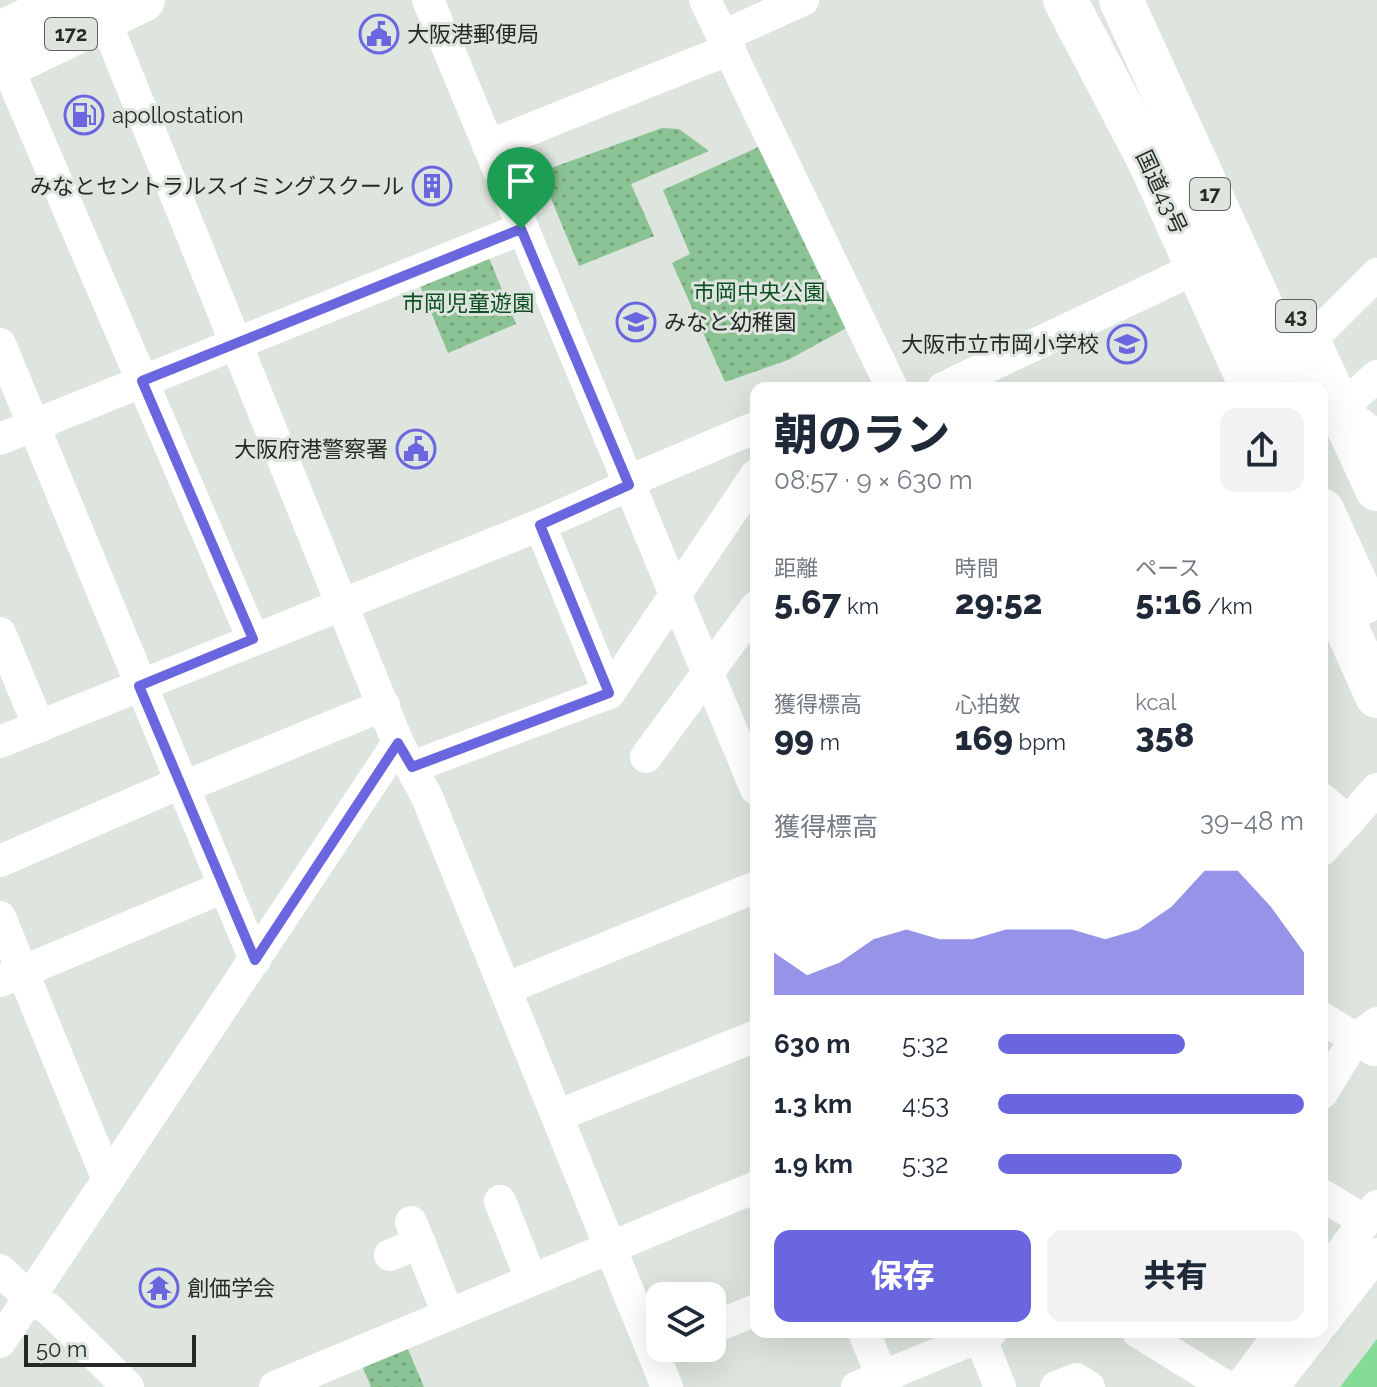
<!DOCTYPE html>
<html lang="ja">
<head>
<meta charset="utf-8">
<style>
	:root { --surface:#fff; --page:#f2f2f3; --text:#1f2937; --muted:#747a83; --accent:#6a66df }
	body { margin:0; font-family:Raleway,"Noto Sans JP",sans-serif; background:var(--page); color:var(--text); height:100vh; display:flex; flex-direction:column; font-size:30px; white-space:nowrap }
	* { box-sizing:border-box; margin:0 }
	p { font-size:26px; color:var(--muted) }
	.icon { flex:none; width:44px; height:44px; fill:none; stroke:currentColor; stroke-width:2; stroke-linecap:round; stroke-linejoin:round }
	.map { position:relative; flex:1; overflow:hidden }
	.sheet { position:absolute; left:750px; top:382px; width:578px; height:956px; display:flex; flex-direction:column; background:var(--surface); border-radius:16px; box-shadow:0 8px 32px #0002 }
	.sheet>* { flex:none }
	.buttons { position:absolute; left:646px; top:1282px; display:grid; gap:16px }
	.buttons a { display:grid; place-items:center; width:80px; height:80px; border-radius:16px; background:var(--surface); box-shadow:0 8px 32px #0002; font-size:40px }
	.scale { position:absolute; left:24px; bottom:20px; width:172px; box-sizing:border-box; padding-left:8px; border:4px solid #262926; border-top:0; font-size:22px; line-height:28px; white-space:nowrap; color:#262926; -webkit-text-stroke:6px #dde5de; paint-order:stroke }
	.pin { position:absolute; display:grid; place-items:center; width:68px; height:68px; color:#fff; margin:-82px -34px; border-radius:50% 50% 50% 0; rotate:-45deg; box-shadow:0 0 8px #0007 }
	.pin .icon { rotate:45deg }
	.round { display:grid; place-items:center; flex:none; width:84px; height:84px; border-radius:16px; background:var(--page) }
	.overview { display:flex; align-items:center; justify-content:space-between; height:136px; padding:0 24px }
	h1 { font-size:44px; font-weight:800; line-height:60px }
	.metrics { display:grid; grid-template-columns:repeat(3,1fr); gap:12px; height:136px; padding:8px 24px }
	.metrics div { display:grid; align-content:center }
	.metrics b { font-size:34px; font-weight:800 }
	.metrics small { font-size:22px; font-weight:400 }
	.metrics p { font-size:22px }
	.chart { height:224px; padding:16px 24px }
	.chart p { display:flex; justify-content:space-between }
	.chart svg { width:100%; height:144px; margin-top:8px; fill:var(--accent); opacity:.7 }
	.button { display:flex; gap:16px; margin-top:auto; padding:16px 24px }
	.button a { flex:1; height:92px; border-radius:16px; background:var(--accent); color:#fff; font-size:32px; font-weight:800; line-height:92px; text-align:center }
	.button a+a { background:var(--page); color:var(--text) }
	ul { padding:0 24px; list-style:none; font-size:26px }
	li { display:grid; grid-template-columns:128px 96px 1fr; align-items:center; height:60px }
	li i { height:20px; border-radius:10px; background:var(--accent) }
	.map>svg:first-child { display:block }
	.grass { fill:url(#grass-dots) }
	.water { fill:#85dc96 }
	.lines { fill:none; stroke-linecap:round; stroke-linejoin:round }
	.minor { stroke:#fff; stroke-width:32 }
	.highway { stroke:#fff; stroke-width:44 }
	.route-casing { stroke:#fff; stroke-width:16 }
	.route { stroke:#6a66df; stroke-width:10 }
	.labels { text-anchor:middle; dominant-baseline:central; stroke-width:6; stroke-linejoin:round; paint-order:stroke }
	.shield { fill:#dde5de; stroke:#5d615d; stroke-width:2 }
	.shield-label { font-size:20px; font-weight:bold; fill:#262926 }
	.poi-label { font-size:22px; fill:#262926; stroke:#dde5de; text-anchor:start }
	.street-label { font-size:22px; fill:#262926; stroke:#dde5de }
	.park-label { font-size:22px; fill:#0d4e22; stroke:#dde5de }
</style>
</head>
<body>
<div class="map">
<svg width="1377" height="1387" viewBox="0 0 1377 1387">
	<defs>
		<pattern id="grass-dots" width="8" height="8" patternUnits="userSpaceOnUse" patternTransform="scale(2)"><rect width="8" height="8" fill="#8cc395"/><path d="M2 2h.1M6 6h.1" fill="none" stroke="#729e79" stroke-width="1.8" stroke-linecap="round"/></pattern>
	</defs>
	<rect width="100%" height="100%" fill="#dde5de"/>
	<!-- grass -->
	<g class="grass">
		<path d="M 662,128 L 679,129 L 709,151 L 631,184 L 654,236 L 579,266 L 540,172 Z"/>
		<path d="M 763,145 L 850,326 L 788,360 L 725,382 L 672,263 L 690,254 L 663,190 Z"/>
		<path d="M 487,253 L 516,324 L 448,353 L 419,283 Z"/>
		<path d="M 404,1340 L 424,1387 L 371,1387 L 359,1358 Z"/>
	</g>
	<!-- water -->
	<path class="water" d="M 1377,1339 L 1377,1387 L 1340,1387 Z"/>
	<g class="lines">
		<!-- minor -->
		<g class="minor">
			<path d="M 428,0 L 756,789"/>
			<path d="M 705,0 L 892,388"/>
			<path d="M 89,4 L 104,18 L 398,743 L 427,797 L 667,1387"/>
			<path d="M 723,36 L 803,0"/>
			<path d="M 7,66 L 253,639"/>
			<path d="M 488,146 L 730,49"/>
			<path d="M 1309,342 L 1377,274"/>
			<path d="M 0,344 L 255,960"/>
			<path d="M 1377,376 L 1340,409 L 1377,436"/>
			<path d="M 943,388 L 1186,273"/>
			<path d="M 0,439 L 521,229"/>
			<path d="M 627,482 L 752,429 L 756,432"/>
			<path d="M 540,525 L 609,693"/>
			<path d="M 0,633 L 39,727"/>
			<path d="M 0,742 L 540,525 L 629,485"/>
			<path d="M 646,757 L 756,607"/>
			<path d="M 412,767 L 609,693 L 756,475"/>
			<path d="M 1322,799 L 1348,822"/>
			<path d="M 1322,850 L 1377,789"/>
			<path d="M 0,861 L 180,783 L 191,784 L 384,705"/>
			<path d="M 0,917 L 108,1180"/>
			<path d="M 0,981 L 224,887"/>
			<path d="M 507,988 L 756,887"/>
			<path d="M 1322,1018 L 1374,1050"/>
			<path d="M 1322,1093 L 1355,1039 L 1377,1023"/>
			<path d="M 557,1116 L 756,1036"/>
			<path d="M 1322,1195 L 1365,1221"/>
			<path d="M 500,1201 L 531,1279"/>
			<path d="M 411,1222 L 448,1314"/>
			<path d="M 390,1255 L 420,1243"/>
			<path d="M 0,1270 L 30,1299 L 49,1309 L 128,1387"/>
			<path d="M 1322,1278 L 1377,1206"/>
			<path d="M 1322,1324 L 1377,1254"/>
			<path d="M 712,1328 L 756,1310"/>
			<path d="M 864,1332 L 886,1387"/>
			<path d="M 978,1332 L 1000,1387"/>
			<path d="M 1138,1332 L 1227,1387"/>
			<path d="M 0,1342 L 398,743"/>
			<path d="M 275,1387 L 756,1187"/>
			<path d="M 857,1387 L 991,1332"/>
			<path d="M 1056,1387 L 1076,1379 L 1089,1387"/>
			<path d="M 1240,1387 L 1281,1332"/>
			<path d="M 1273,1387 L 1316,1332"/>
		</g>
		<!-- highway -->
		<g class="highway">
			<path d="M 1065,0 L 1150,162 L 1252,388"/>
			<path d="M 1121,0 L 1299,388"/>
			<path d="M 0,33 L 70,0"/>
			<path d="M 0,69 L 143,0"/>
			<path d="M 1305,334 L 1377,489"/>
			<path d="M 1322,510 L 1364,602"/>
			<path d="M 1322,573 L 1377,696"/>
		</g>
	</g>
	<g class="lines">
		<!-- route casing -->
		<g class="route-casing">
			<path id="route" d="M 521,229 L 629,485 L 540,525 L 609,693 L 412,767 L 398,743 L 255,960 L 139,686 L 253,639 L 142,381 Z"/>
		</g>
		<!-- route -->
		<use href="#route" class="route"/>
	</g>
	<!-- icons -->
	<defs>
		<g id="civic-ring" transform="scale(2)"><circle r="9.5" fill="#dde5de" stroke="#6a66df" stroke-width="1.5"/><path d="M-.6-6.5H3V-4.5H.6V-3L4-1V1h2V6H-6V1h2V-1L-.6-3ZM-1.2 2.5V6h2.4V2.5Z" fill="#6a66df"/></g>
		<g id="fuel-ring" transform="scale(2)"><circle r="9.5" fill="#dde5de" stroke="#6a66df" stroke-width="1.5"/><path d="M-5.5-6h7V0h2V4h1.3V-2.5L3-4.5l.8-.8L6-3V5H2.5V1h-1V6h-7ZM-4.2-4.7v3.2H.2V-4.7Z" fill="#6a66df"/></g>
		<g id="building-ring" transform="scale(2)"><circle r="9.5" fill="#dde5de" stroke="#6a66df" stroke-width="1.5"/><path d="M-4-6H4V6H1V3H-1V6H-4ZM-2.5-4.3h1.7v1.8h-1.7ZM.8-4.3h1.7v1.8H.8ZM-2.5-1h1.7V.8h-1.7ZM.8-1h1.7V.8H.8Z" fill="#6a66df"/></g>
		<g id="school-ring" transform="scale(2)"><circle r="9.5" fill="#dde5de" stroke="#6a66df" stroke-width="1.5"/><path d="M0-5L7-2L0 1L-7-2ZM-4 1L0 2.5L4 1V4Q0 6-4 4Z" fill="#6a66df"/></g>
		<g id="temple-ring" transform="scale(2)"><circle r="9.5" fill="#dde5de" stroke="#6a66df" stroke-width="1.5"/><path d="M0-6L5-2H3V0L6.5 2.5H4V6H1.5V3h-3V6H-4V2.5H-6.5L-3 0V-2H-5Z" fill="#6a66df"/></g>
	</defs>
	<g fill-rule="evenodd">
		<use href="#civic-ring" x="379" y="34"/>
		<use href="#fuel-ring" x="84" y="115"/>
		<use href="#building-ring" x="432" y="186"/>
		<use href="#school-ring" x="636" y="322"/>
		<use href="#school-ring" x="1127" y="344"/>
		<use href="#civic-ring" x="416" y="449"/>
		<use href="#temple-ring" x="159" y="1288"/>
	</g>
	<g class="labels">
		<!-- shield labels -->
		<g class="shield">
			<rect x="45" y="18" width="52" height="32" rx="6"/>
			<rect x="1190" y="178" width="40" height="32" rx="6"/>
			<rect x="1276" y="300" width="40" height="32" rx="6"/>
		</g>
		<g class="shield-label">
			<text x="71" y="34">172</text>
			<text x="1210" y="194">17</text>
			<text x="1296" y="316">43</text>
		</g>
		<!-- poi labels -->
		<g class="poi-label">
			<text x="407" y="34">大阪港郵便局</text>
			<text x="112" y="115">apollostation</text>
			<text x="404" y="186" text-anchor="end">みなとセントラルスイミングスクール</text>
			<text x="664" y="322">みなと幼稚園</text>
			<text x="1099" y="344" text-anchor="end">大阪市立市岡小学校</text>
			<text x="388" y="449" text-anchor="end">大阪府港警察署</text>
			<text x="187" y="1288">創価学会</text>
		</g>
		<!-- street labels -->
		<g class="street-label">
			<text transform="translate(1162 192) rotate(65)">国道43号</text>
		</g>
		<!-- park labels -->
		<g class="park-label">
			<text x="759" y="292">市岡中央公園</text>
			<text x="468" y="303">市岡児童遊園</text>
		</g>
	</g>
</svg>
<div class="buttons">
<a><svg class="icon" aria-label="layers" viewBox="0 0 24 24"><path d="M12 4l9 5-9 5-9-5zM3 14l9 5 9-5"/></svg></a>
</div>
<div class="scale">50 m</div>
<div class="pin" style="left:521px;top:229px;background:#1e9e55"><svg class="icon" aria-label="arrive" viewBox="0 0 24 24"><path d="M6 21V4h12l-3 4 3 4H6"/></svg></div>
<section class="sheet">
<div class="overview"><div><h1>朝のラン</h1><p>08:57 · 9 × 630 m</p></div><a class="round"><svg class="icon" aria-label="share" viewBox="0 0 24 24"><path d="M12 15V3M7 8l5-5 5 5M5 13v7h14v-7"/></svg></a></div>
<div class="metrics">
<div><p>距離</p><b>5.67<small> km</small></b></div>
<div><p>時間</p><b>29:52</b></div>
<div><p>ペース</p><b>5:16<small> /km</small></b></div>
</div>
<div class="metrics">
<div><p>獲得標高</p><b>99<small> m</small></b></div>
<div><p>心拍数</p><b>169<small> bpm</small></b></div>
<div><p>kcal</p><b>358</b></div>
</div>
<div class="chart"><p><span>獲得標高</span>39–48 m</p>
<svg viewBox="0 0 160 44" preserveAspectRatio="none"><path d="M0 44V31L10 38L20 34L30 27L40 24L50 27L60 27L70 24L80 24L90 24L100 27L110 24L120 17L130 6L140 6L150 17L160 31V44z"/></svg>
</div>
<ul>
<li><b>630 m</b>5:32<i style="width:61%"></i></li>
<li><b>1.3 km</b>4:53<i style="width:100%"></i></li>
<li><b>1.9 km</b>5:32<i style="width:60%"></i></li>
</ul>
<div class="button"><a>保存</a><a>共有</a></div>
</section>
</div>
</body>
</html>
